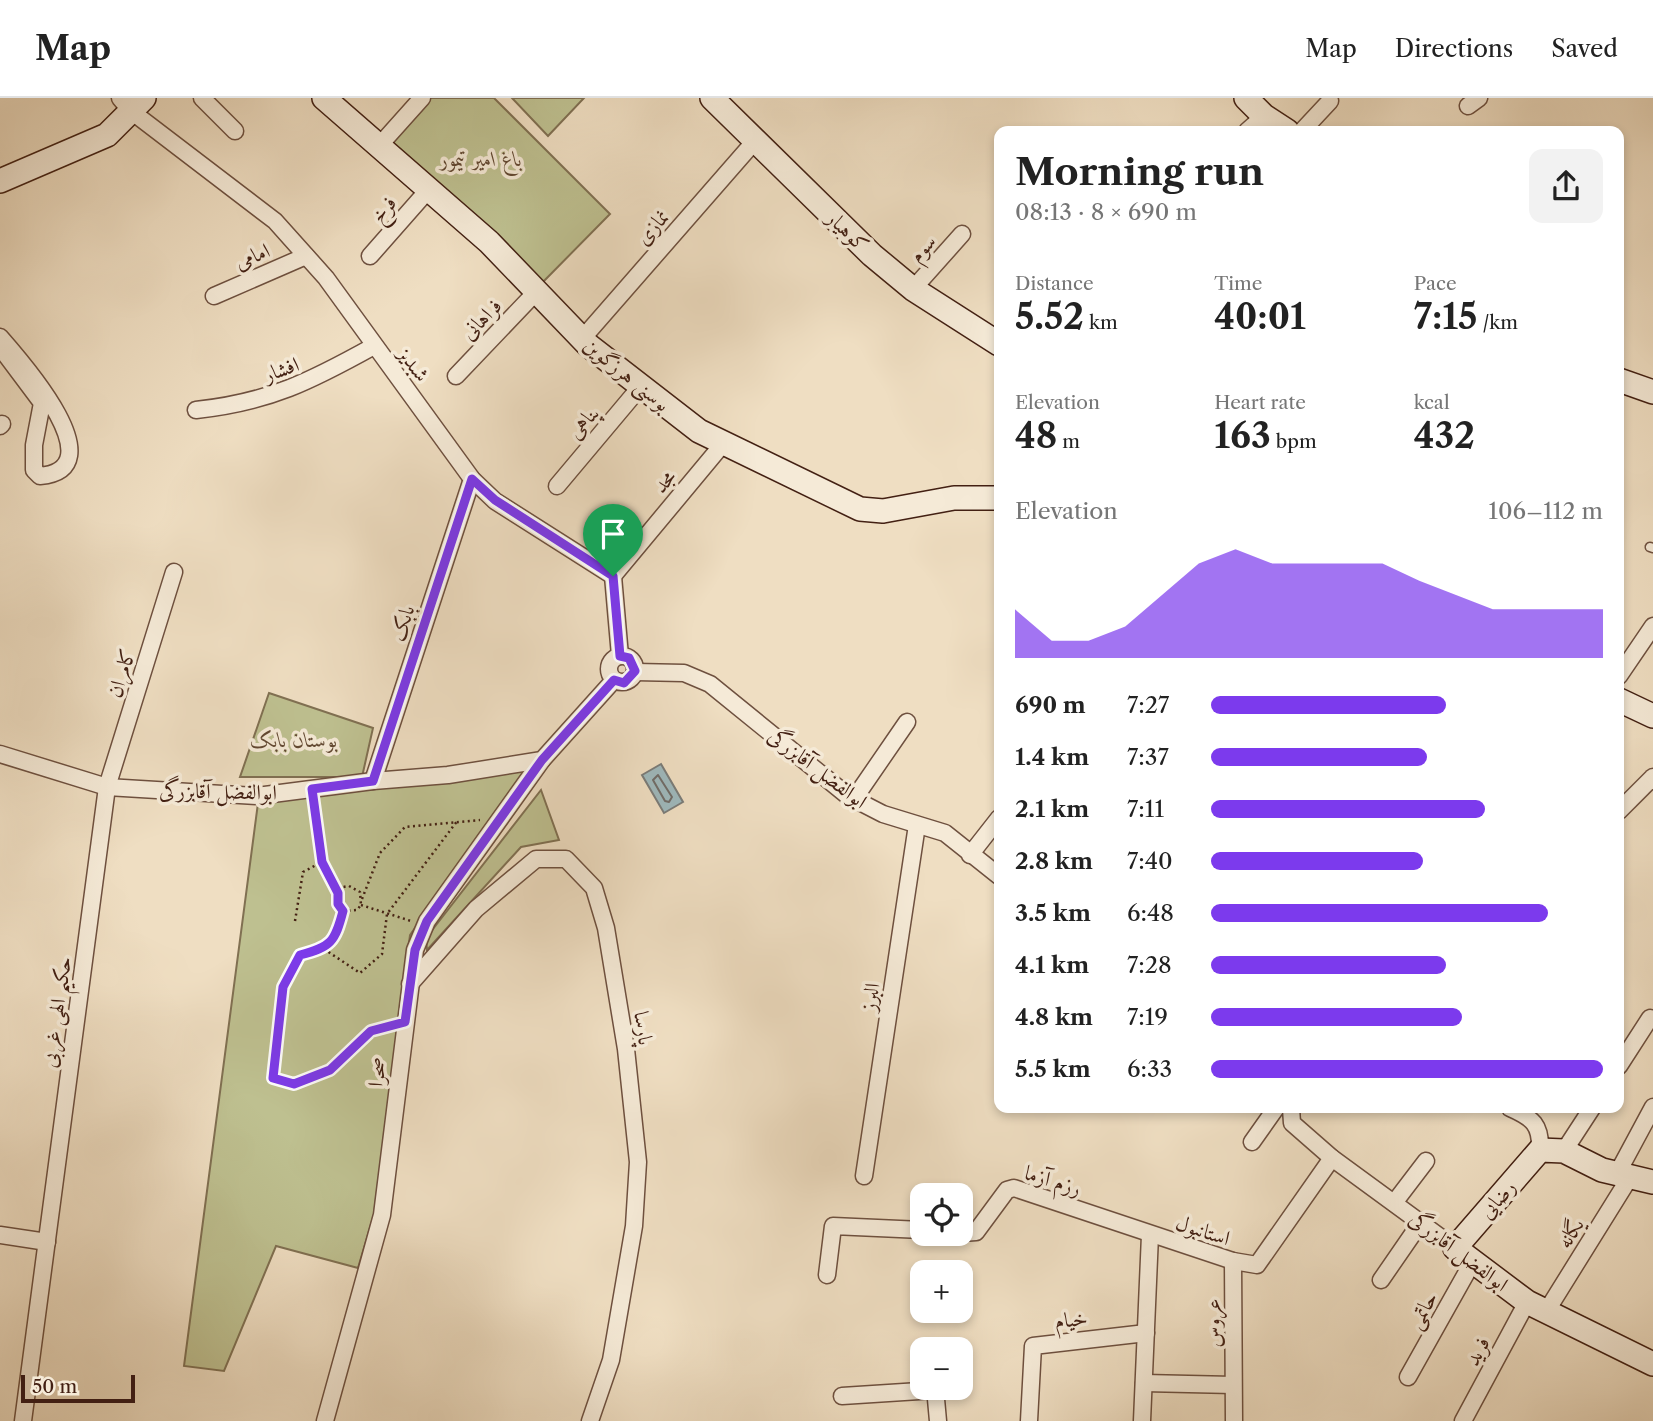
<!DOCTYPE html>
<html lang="en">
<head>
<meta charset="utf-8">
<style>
	:root { --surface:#fff; --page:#f2f2f2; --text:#222; --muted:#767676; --line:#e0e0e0; --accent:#7c3aed }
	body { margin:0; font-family:"Libre Caslon Text",Amiri,serif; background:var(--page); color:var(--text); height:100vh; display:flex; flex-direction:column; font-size:26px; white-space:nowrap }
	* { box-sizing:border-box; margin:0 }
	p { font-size:23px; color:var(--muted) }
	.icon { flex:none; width:38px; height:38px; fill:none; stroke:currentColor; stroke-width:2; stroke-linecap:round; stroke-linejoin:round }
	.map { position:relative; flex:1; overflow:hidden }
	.sheet { position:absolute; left:994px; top:28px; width:630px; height:987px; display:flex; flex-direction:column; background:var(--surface); border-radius:14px; box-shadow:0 4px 10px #0003 }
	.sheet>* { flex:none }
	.buttons { position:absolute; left:910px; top:1085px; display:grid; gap:14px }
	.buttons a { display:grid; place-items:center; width:63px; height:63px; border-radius:14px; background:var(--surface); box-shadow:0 4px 10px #0003; font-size:35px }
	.scale { position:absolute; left:21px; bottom:18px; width:114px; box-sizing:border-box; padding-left:7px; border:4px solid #432013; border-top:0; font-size:19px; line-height:24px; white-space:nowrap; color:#432013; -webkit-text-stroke:5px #f5ead7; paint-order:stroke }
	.pin { position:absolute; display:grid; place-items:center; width:60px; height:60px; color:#fff; margin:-72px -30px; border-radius:50% 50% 50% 0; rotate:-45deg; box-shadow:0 0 7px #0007 }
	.pin .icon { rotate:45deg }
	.round { display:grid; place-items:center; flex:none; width:74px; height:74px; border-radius:14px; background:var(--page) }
	.head { display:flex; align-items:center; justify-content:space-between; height:119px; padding:0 21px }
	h1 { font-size:38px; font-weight:700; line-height:52px }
	.stats { display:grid; grid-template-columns:repeat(3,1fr); gap:10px; height:119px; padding:7px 21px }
	.stats div { display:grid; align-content:center }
	.stats b { font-size:35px; font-weight:700 }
	.stats small { font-size:19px; font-weight:400 }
	.stats p { font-size:19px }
	.chart { height:196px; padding:14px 21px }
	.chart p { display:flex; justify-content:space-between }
	.chart svg { width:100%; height:126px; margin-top:7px; fill:var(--accent); opacity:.7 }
	ul { padding:0 21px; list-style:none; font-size:23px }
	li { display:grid; grid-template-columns:112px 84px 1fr; align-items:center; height:52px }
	li i { height:18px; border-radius:9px; background:var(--accent) }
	header { display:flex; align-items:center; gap:42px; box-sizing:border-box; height:98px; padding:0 35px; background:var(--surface); border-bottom:2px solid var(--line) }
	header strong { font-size:33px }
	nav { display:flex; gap:38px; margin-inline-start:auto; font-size:24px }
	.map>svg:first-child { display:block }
	.green { fill:#bec090; stroke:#807052; stroke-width:2 }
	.water { fill:#9eb9bd; stroke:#7a7c79; stroke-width:2 }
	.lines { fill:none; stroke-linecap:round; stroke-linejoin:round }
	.shore { stroke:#706c68; stroke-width:2 }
	.lane-casing { stroke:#6e503f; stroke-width:11 }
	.street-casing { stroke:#6e503f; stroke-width:19 }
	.secondary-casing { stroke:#432013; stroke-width:26 }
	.path { stroke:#432013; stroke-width:2.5; stroke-dasharray:2 3.5; stroke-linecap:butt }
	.lane { stroke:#f5ead7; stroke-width:8 }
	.street { stroke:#f5ead7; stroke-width:16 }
	.secondary { stroke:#f5ead7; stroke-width:23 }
	.route-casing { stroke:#fff; stroke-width:14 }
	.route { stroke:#7c3aed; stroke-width:9 }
	.labels { text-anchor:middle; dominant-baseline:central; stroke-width:7; stroke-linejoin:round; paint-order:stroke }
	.park-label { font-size:21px; font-style:italic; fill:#624832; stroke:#f5ead7 }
	.street-label { font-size:21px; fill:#432013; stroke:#f5ead7 }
</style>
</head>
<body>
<header>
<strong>Map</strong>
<nav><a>Map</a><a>Directions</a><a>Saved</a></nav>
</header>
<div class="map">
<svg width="1653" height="1323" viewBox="0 0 1653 1323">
	<rect width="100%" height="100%" fill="#efdec2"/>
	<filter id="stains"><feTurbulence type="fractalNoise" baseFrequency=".00286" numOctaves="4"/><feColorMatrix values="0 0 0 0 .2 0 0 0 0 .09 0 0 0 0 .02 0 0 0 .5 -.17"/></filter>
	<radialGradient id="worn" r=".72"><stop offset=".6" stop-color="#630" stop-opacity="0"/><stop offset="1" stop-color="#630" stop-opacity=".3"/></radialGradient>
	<!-- green -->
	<g class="green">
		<path d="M 430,0 L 494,0 L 610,116 L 539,188 L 387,47 Z"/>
		<path d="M 512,0 L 584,0 L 548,38 Z"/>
		<path d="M 269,595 L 373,630 L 362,679 L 240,679 Z"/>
		<path d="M 526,671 L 410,837 L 374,1116 L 358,1170 L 276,1148 L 224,1273 L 184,1268 L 258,705 Z"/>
		<path d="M 541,692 L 559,742 L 521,749 L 427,852 L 426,840 Z"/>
	</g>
	<!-- water -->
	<path class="water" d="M 661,666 L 683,704 L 664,715 L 642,677 Z"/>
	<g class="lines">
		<!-- shore -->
		<path class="shore" d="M 658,677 L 672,699 L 669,704 L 665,703 L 653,682 Z"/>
		<!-- lane casing -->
		<g class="lane-casing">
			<path id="lane" d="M 1650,449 L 1653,450"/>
		</g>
		<!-- street casing -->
		<g class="street-casing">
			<g id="street">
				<path d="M 120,0 L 131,13 L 275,123 L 326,180 L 472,381 L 495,403 L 613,478"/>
				<path d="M 202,0 L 235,33"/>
				<path d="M 1468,8 L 1479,0"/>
				<path d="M 1247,33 L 1264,18"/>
				<path d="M 1302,33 L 1330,3"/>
				<path d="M 379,48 L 422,0"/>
				<path d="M 370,158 L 429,91"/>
				<path d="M 913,191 L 962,136"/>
				<path d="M 214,198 L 306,158"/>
				<path d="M 0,239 C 21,263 117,371 40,378 L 34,372 L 34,347 L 42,305 L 0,249"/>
				<path d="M 582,241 L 754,44"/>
				<path d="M 456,278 L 537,193"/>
				<path d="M 196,312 C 270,304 311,283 374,248"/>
				<path d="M 0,328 L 2,326"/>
				<path d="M 557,388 L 641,288"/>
				<path d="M 613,478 L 722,347"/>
				<path d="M 613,478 L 620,558"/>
				<circle cx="622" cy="571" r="13"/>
				<path d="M 635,574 L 684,575 L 710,586 L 848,698 L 883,716 L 945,735 L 999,778"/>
				<path d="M 1619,578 L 1653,528"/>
				<path d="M 0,656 L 107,689 L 257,698 L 373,683 L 448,677 L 542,662 L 614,582"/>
				<path d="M 373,683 L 472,381"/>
				<path d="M 854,701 L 907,624"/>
				<path d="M 1619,713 L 1653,679"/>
				<path d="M 970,757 L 999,720"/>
				<path d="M 410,886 L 476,811 L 536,761 L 566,761 L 594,790 L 606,830 L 626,951 L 638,1064 L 634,1128 L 611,1262 L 590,1323"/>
				<path d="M 1619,968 L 1650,920"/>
				<path d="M 1291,1010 L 1292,1025 L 1332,1060 L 1455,1150"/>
				<path d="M 1510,1010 C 1533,1020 1541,1027 1540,1052"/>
				<path d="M 1252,1044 L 1276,1010"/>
				<path d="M 1564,1053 L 1592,1010"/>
				<path d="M 1617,1076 L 1653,1009"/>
				<path d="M 864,1078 L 917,727"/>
				<path d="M 1394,1105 L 1426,1063"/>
				<path d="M 961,1135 L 976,1134 L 1007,1092 L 1014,1090 L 1233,1163 L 1257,1167 L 1332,1060"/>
				<path d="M 0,1137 L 47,1144"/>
				<path d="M 1233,1163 L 1234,1323"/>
				<path d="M 827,1177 L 833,1128 L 922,1132"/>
				<path d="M 1381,1182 L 1421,1124"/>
				<path d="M 1546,1214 L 1630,1079"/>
				<path d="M 931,1249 L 931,1251"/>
				<path d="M 1408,1279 L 1472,1165"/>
				<path d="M 1144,1285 L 1233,1287"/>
				<path d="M 935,1290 L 938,1323"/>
				<path d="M 842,1298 L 935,1292"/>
				<path d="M 23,1323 L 107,689 L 174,474"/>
				<path d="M 325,1323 L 382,1117 L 415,852 L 427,823 L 542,662"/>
				<path d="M 1029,1323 L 1033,1248 L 1146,1235"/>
				<path d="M 1142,1323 L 1150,1137"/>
				<path d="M 1463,1323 L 1527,1204"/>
			</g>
		</g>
		<!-- secondary casing -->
		<g class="secondary-casing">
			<g id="secondary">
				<path d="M 324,0 L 489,144 L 588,247 L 699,333 L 860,411 L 883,413 L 954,400 L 999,400"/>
				<path d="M 712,0 L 872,157 L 913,191 L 999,246"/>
				<path d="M 1246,0 L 1264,18 L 1287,33"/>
				<path d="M 0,83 L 107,37 L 144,0"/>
				<path d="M 1619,282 L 1653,294"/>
				<path d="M 1619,602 L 1653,618"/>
				<path d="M 1653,1084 L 1602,1072 L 1564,1053 L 1540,1052 L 1455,1150 L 1527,1204 L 1653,1266"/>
			</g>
		</g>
		<!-- path -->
		<g class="path">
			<path d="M 313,705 L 322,764 L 338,795"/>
			<path d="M 362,801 L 380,755 L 405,729 L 480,722"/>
			<path d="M 361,807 L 411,823"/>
			<path d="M 343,813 L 357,812 L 361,807 L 360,794 L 349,788 L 343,789 C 336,797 336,805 343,813 C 335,844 331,849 300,857 L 283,889 L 273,980 L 294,986 L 330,972 L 371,934 L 391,928"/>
			<path d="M 295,823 L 303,774 L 322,764"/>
			<path d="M 324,851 L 360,875 L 382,856 L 387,816 L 458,722"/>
		</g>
		<!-- lane -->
		<use href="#lane" class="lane"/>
		<!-- street -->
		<use href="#street" class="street"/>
		<!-- secondary -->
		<use href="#secondary" class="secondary"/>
	</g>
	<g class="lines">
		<!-- route casing -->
		<g class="route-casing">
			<path id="route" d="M 472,381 L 495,402 L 613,478 L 620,558 L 629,560 L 635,573 L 624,585 L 614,582 L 542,662 L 427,823 L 415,852 L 405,924 L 371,933 L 330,972 L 294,986 L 273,980 L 283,889 L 300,857 C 331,849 335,844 343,813 L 338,806 L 338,795 L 322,764 L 312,691 L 373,683 Z"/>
		</g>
		<!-- route -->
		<use href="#route" class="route"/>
	</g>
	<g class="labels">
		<!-- park labels -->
		<g class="park-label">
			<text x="481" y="60">باغ امیر تیمور</text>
			<text x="294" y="641">بوستان بابک</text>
		</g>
		<!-- street labels -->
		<g class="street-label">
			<text transform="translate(383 111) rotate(-49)">فرخ</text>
			<text transform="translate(652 129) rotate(-49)">نمازی</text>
			<text transform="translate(848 133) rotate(44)">کوهیار</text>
			<text transform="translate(922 150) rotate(-48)">سوم</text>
			<text transform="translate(252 158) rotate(-24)">امامی</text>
			<text transform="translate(481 221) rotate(-46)">فراهانی</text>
			<text transform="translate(414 266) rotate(53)">شبدیز</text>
			<text transform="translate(281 271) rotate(-20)">افشار</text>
			<text transform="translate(627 276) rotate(39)">بوسنی هرزگوین</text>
			<text transform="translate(583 324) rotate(-50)">پناهی</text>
			<text transform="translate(664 383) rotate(-50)">مجد</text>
			<text transform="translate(402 525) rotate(-72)">بابک</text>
			<text transform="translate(121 575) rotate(-72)">کامران</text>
			<text transform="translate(818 670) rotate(37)">ابوالفضل آقابزرگی</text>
			<text transform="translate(218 693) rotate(1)">ابوالفضل آقابزرگی</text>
			<text transform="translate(870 899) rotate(-81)">البرز</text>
			<text transform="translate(56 914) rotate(-82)">حکیم الهی غربی</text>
			<text transform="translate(644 930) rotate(81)">پارسا</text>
			<text transform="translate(377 974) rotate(-82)">صحرا</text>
			<text transform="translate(1053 1082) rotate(17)">رزم آزما</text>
			<text transform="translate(1497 1101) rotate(-49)">رضایی</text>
			<text transform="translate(1203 1132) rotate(18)">استانبول</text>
			<text transform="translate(1570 1135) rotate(-58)">یگانه</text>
			<text transform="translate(1459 1153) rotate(37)">ابوالفضل آقابزرگی</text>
			<text transform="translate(1422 1212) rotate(-61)">حاتمی</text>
			<text transform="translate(1071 1221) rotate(-6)">خیام</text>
			<text transform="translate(1212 1225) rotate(-90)">عروس</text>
			<text transform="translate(1477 1253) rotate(-62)">فرید</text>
		</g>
	</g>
	<rect width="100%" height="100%" filter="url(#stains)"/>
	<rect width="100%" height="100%" fill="url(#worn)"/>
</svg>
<div class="buttons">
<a><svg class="icon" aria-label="locate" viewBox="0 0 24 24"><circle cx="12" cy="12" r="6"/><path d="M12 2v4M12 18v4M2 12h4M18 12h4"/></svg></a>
<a>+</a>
<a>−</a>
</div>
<div class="scale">50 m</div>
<div class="pin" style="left:613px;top:478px;background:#1e9e55"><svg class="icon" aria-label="arrive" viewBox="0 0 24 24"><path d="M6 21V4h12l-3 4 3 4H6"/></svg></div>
<section class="sheet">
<div class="head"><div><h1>Morning run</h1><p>08:13 · 8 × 690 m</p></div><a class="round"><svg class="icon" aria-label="share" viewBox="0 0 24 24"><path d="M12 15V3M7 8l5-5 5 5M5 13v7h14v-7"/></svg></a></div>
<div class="stats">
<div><p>Distance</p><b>5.52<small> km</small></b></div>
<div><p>Time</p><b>40:01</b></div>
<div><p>Pace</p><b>7:15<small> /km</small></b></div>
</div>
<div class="stats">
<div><p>Elevation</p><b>48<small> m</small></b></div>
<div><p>Heart rate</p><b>163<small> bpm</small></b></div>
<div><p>kcal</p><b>432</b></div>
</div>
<div class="chart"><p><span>Elevation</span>106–112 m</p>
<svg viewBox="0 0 160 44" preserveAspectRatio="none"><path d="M0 44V27L10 38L20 38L30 33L40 22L50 11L60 6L70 11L80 11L90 11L100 11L110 17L120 22L130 27L140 27L150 27L160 27V44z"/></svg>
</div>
<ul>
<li><b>690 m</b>7:27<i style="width:60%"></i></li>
<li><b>1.4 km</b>7:37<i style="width:55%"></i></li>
<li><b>2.1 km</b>7:11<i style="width:70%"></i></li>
<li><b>2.8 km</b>7:40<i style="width:54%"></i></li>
<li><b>3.5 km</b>6:48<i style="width:86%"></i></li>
<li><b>4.1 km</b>7:28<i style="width:60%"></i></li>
<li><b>4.8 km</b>7:19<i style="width:64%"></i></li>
<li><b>5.5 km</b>6:33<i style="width:100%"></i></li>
</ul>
</section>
</div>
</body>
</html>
